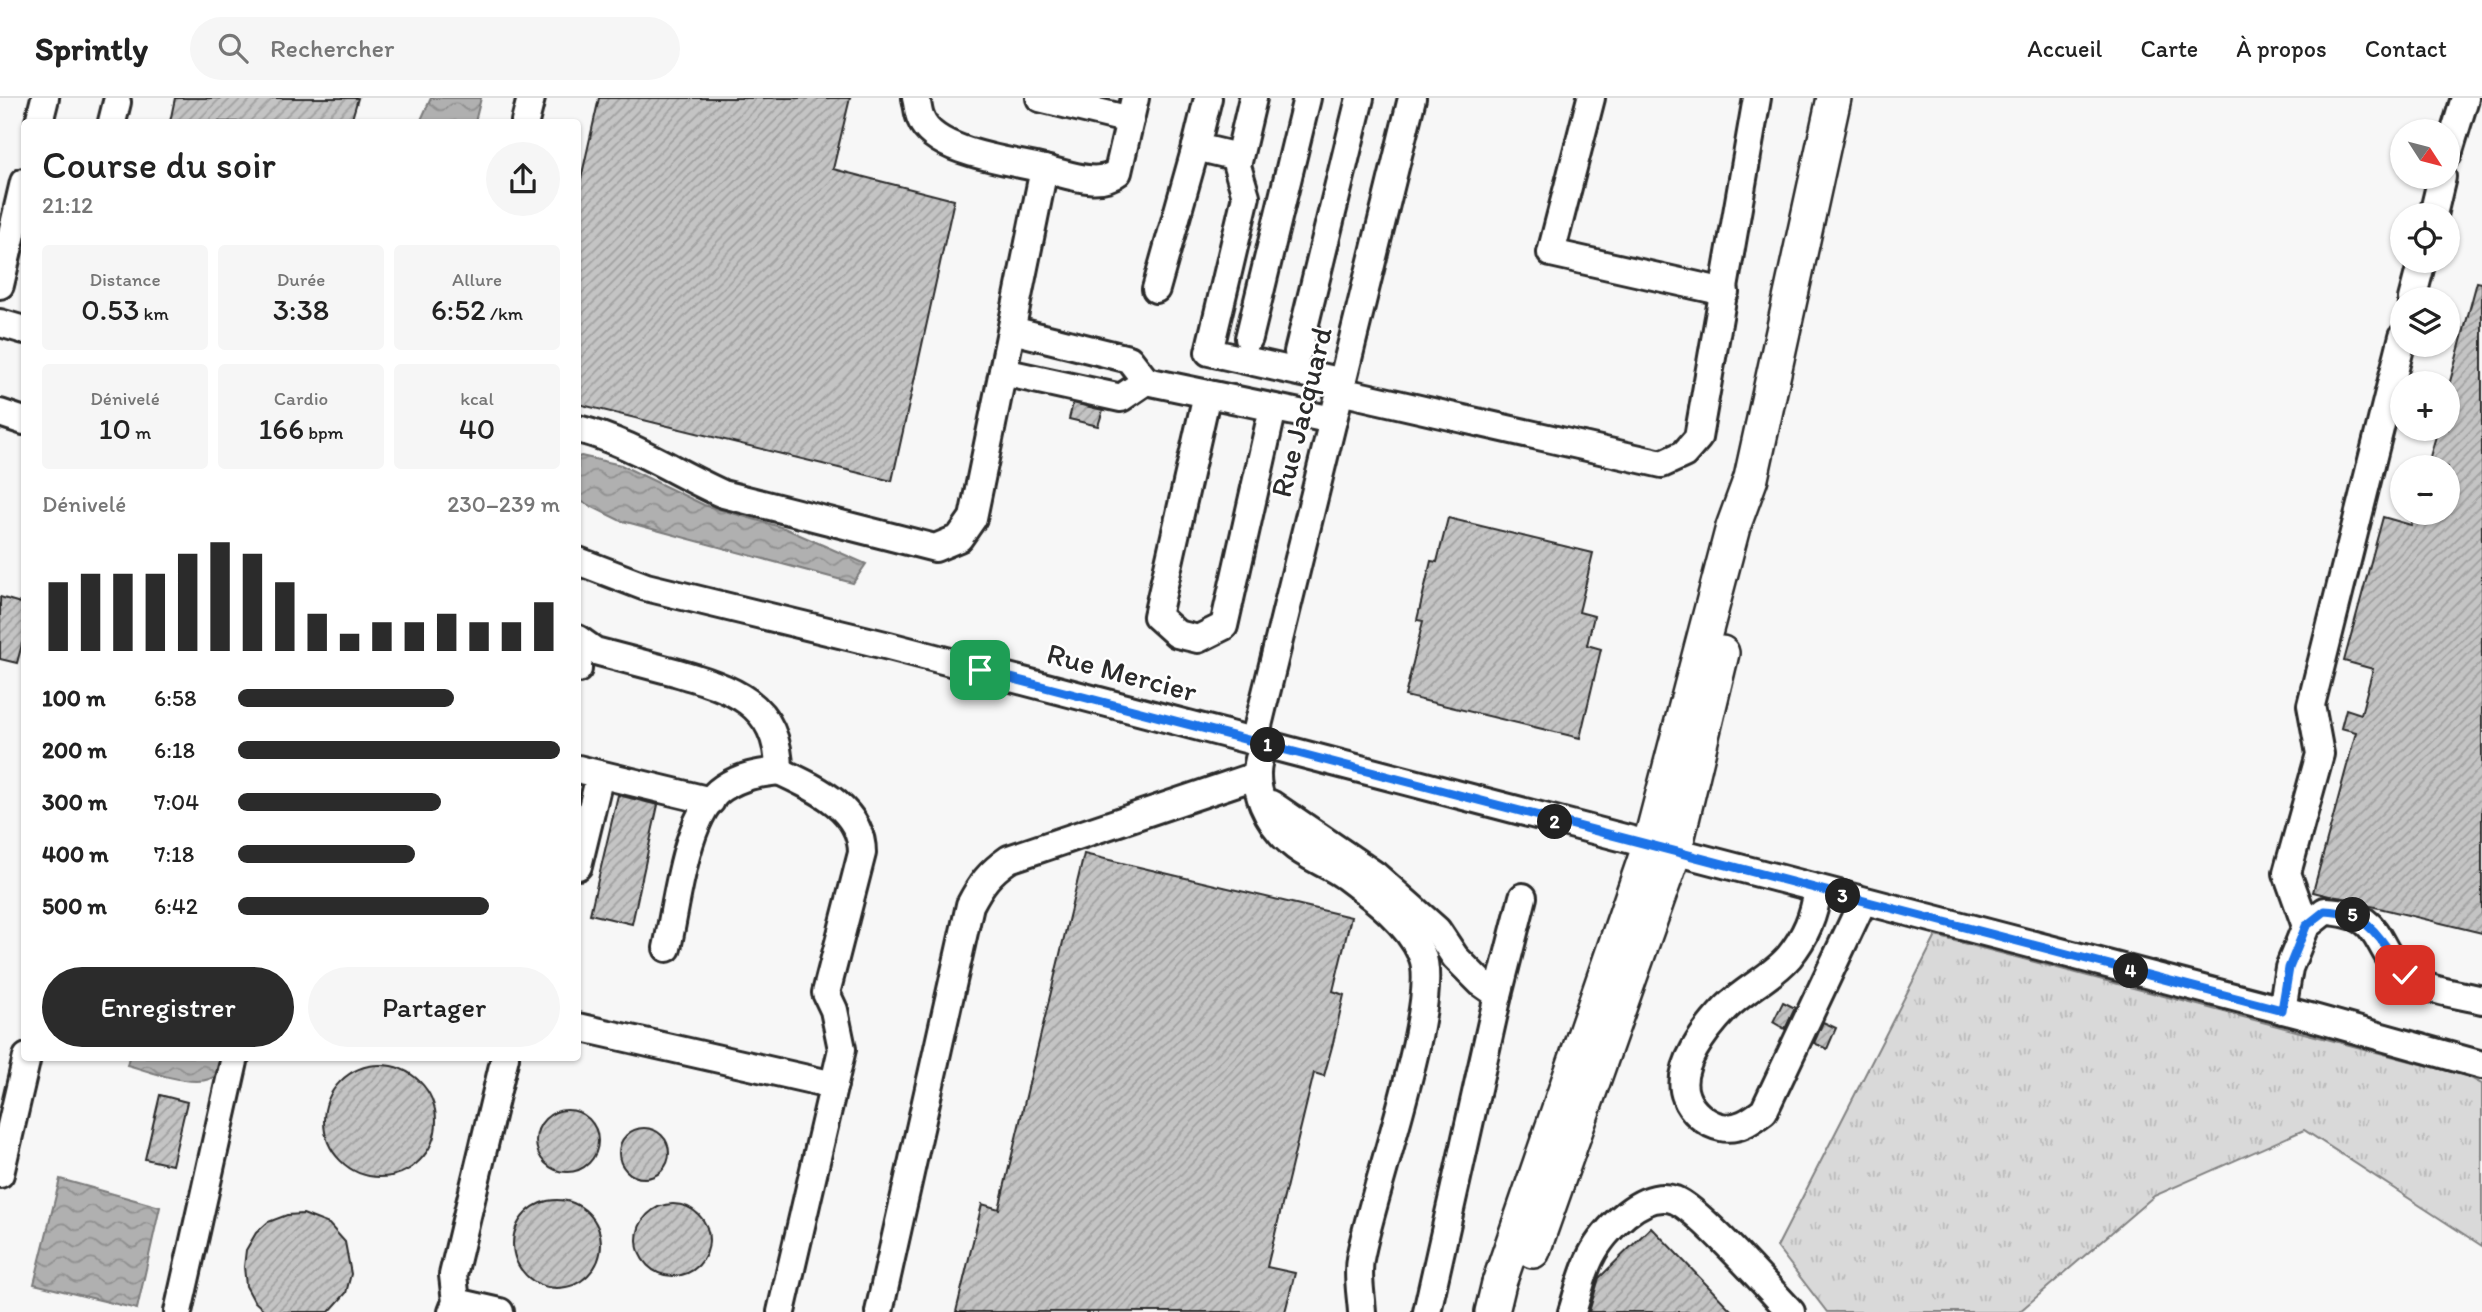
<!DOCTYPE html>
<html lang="fr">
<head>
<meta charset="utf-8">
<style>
	:root { --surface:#fff; --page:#f6f6f6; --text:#222; --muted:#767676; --line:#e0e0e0; --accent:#2b2b2b }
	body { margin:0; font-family:Itim,sans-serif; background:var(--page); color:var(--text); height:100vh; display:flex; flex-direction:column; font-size:26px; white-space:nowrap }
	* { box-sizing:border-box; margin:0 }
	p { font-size:23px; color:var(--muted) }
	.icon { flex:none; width:38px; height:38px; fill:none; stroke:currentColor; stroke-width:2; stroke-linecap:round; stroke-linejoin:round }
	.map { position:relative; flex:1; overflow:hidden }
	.drawer { position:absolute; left:21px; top:21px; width:560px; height:942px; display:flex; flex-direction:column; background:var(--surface); border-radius:7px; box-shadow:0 2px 5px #0004 }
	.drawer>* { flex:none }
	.needle { width:46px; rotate:126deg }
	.tools { position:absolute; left:2390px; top:21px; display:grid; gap:14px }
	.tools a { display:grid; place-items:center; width:70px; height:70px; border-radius:50%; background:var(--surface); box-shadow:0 2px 5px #0004; font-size:35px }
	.pin { position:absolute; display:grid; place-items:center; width:60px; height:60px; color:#fff; margin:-30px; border-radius:14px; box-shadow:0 4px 10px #0006 }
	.km { position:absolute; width:35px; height:35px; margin:-18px; border-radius:50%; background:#222; color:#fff; font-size:19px; line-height:35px; text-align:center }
	.round { display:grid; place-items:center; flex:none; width:74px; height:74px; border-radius:37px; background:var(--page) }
	.headline { display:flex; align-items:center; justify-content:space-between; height:119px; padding:0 21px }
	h1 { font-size:38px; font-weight:600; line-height:52px }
	.metrics { display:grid; grid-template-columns:repeat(3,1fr); gap:10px; height:119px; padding:7px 21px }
	.metrics div { display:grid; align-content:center; border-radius:7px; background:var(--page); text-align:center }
	.metrics b { font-size:30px; font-weight:600 }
	.metrics small { font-size:19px; font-weight:400 }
	.metrics p { font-size:19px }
	.chart { height:196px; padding:14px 21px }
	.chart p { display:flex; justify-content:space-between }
	.chart svg { width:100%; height:126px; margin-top:7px; stroke:var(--accent); stroke-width:6 }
	.primary-button { display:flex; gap:14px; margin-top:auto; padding:14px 21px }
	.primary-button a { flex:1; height:80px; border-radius:42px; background:var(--accent); color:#fff; font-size:28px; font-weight:600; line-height:80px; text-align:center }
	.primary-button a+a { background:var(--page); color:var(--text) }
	ul { padding:0 21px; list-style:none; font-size:23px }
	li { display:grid; grid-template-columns:112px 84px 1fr; align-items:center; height:52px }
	li i { height:18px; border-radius:9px; background:var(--accent) }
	header { display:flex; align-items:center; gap:42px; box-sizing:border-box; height:98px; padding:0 35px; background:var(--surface); border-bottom:2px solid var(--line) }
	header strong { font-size:33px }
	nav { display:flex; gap:38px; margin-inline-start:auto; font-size:24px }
	.search { width:490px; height:63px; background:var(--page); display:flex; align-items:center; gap:18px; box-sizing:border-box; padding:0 24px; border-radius:38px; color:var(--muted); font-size:26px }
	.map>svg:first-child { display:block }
	.grass { fill:url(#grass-tufts); stroke:#828282; stroke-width:2 }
	.water { fill:url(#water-waves); stroke:#7b7b7b; stroke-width:2 }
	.building { fill:url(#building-hatch); stroke:#2b2b2b; stroke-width:2 }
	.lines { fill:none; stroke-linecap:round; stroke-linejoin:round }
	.minor-casing { stroke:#2b2b2b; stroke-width:32 }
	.major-casing { stroke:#2b2b2b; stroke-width:38 }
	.minor { stroke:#fff; stroke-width:26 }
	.major { stroke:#fff; stroke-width:33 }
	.route-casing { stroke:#fff; stroke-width:14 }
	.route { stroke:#1a73e8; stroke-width:9 }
	.labels { text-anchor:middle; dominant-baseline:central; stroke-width:5; stroke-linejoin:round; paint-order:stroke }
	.street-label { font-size:30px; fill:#2b2b2b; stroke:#fff }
</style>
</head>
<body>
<header>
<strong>Sprintly</strong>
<div class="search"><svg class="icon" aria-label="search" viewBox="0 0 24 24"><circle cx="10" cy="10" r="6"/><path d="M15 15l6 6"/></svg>Rechercher</div>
<nav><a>Accueil</a><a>Carte</a><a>À propos</a><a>Contact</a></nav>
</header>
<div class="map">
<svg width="2482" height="1214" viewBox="0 0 2482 1214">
	<defs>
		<pattern id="grass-tufts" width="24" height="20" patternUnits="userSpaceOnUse" patternTransform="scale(1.75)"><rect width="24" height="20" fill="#d9d9d9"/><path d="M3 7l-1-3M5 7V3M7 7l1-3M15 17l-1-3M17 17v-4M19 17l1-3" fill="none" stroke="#bababa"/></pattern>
		<pattern id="water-waves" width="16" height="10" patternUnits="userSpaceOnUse" patternTransform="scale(1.75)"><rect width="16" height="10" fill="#b0b0b0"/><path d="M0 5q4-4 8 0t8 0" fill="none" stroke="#8f8f8f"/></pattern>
		<pattern id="building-hatch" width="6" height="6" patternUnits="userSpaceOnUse" patternTransform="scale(1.75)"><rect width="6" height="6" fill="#c4c4c4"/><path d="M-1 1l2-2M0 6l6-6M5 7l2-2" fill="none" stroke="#9f9f9f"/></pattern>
	</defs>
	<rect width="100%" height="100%" fill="#f7f7f7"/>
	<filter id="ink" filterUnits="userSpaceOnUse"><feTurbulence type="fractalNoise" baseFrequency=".0143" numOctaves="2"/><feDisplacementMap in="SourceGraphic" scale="14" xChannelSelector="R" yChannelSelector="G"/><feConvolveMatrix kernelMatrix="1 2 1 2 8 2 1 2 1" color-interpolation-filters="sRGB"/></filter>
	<g filter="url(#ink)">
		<!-- grass -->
		<path class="grass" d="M 1936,838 L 2467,978 L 2482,986 L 2482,1148 L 2304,1032 L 2154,1098 L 2019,1214 L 1827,1214 L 1777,1149 Z"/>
		<!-- water -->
		<g class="water">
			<path d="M 431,0 L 481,0 L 475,24 L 420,24 Z"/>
			<path d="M 581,358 L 621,367 L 704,407 L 784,430 L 866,466 L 853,485 L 619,422 L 578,402 L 578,359 Z"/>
			<path d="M 129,959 L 221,959 C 220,964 220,971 217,975 C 205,995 146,972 127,967 Z"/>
			<path d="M 60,1081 L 160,1109 L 137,1211 L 34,1186 Z"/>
		</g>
		<!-- building -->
		<g class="building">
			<path d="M 175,0 L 358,0 L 351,24 L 170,24 Z"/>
			<path d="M 599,0 L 850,0 L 833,71 L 954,102 L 892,383 L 578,306 L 578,94 Z"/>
			<path d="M 2477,184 L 2482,185 L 2482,835 L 2313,794 L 2356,634 L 2341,630 L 2346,611 L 2361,616 L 2373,571 L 2344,563 L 2383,419 L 2411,427 L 2415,415 L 2448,415 L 2448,369 L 2427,369 L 2438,331 L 2448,331 L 2448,291 Z"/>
			<path d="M 1073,305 L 1103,312 L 1098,328 L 1069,321 Z"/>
			<path d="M 1448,420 L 1593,455 L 1579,514 L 1594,518 L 1587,547 L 1601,551 L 1580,640 L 1405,598 L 1423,523 L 1417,522 L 1431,463 L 1437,464 Z"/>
			<path d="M 0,499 L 24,506 L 24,539 L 17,565 L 0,561 Z"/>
			<path d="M 618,697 L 658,707 L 632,826 L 590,816 Z"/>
			<path d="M 1084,756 L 1351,819 L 1333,893 L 1344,897 L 1333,945 L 1324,978 L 1314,975 L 1267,1169 L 1295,1175 L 1285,1214 L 956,1214 L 982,1106 L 999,1111 Z"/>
			<path d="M 1783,904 L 1795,910 L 1785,931 L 1773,924 Z"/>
			<path d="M 1823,924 L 1836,930 L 1827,951 L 1814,945 Z"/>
			<circle cx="380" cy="1023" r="56"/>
			<path d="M 160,997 L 187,1004 L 172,1067 L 145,1061 Z"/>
			<circle cx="567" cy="1043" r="31"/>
			<circle cx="644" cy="1055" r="25"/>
			<circle cx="557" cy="1146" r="44"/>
			<circle cx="673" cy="1142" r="36"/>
			<path d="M 303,1116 L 329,1126 L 345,1144 L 351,1176 L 346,1195 L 329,1214 L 266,1214 L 254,1203 L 246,1188 L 244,1169 L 246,1152 L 256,1135 L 268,1124 L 287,1117 Z"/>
			<path d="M 1651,1129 L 1733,1214 L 1589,1214 L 1599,1180 Z"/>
		</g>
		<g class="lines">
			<!-- minor casing -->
			<g class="minor-casing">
				<g id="minor">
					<path d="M 1040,0 L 1130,22"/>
					<path d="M 1208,0 L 1196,49 L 1238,59"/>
					<path d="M 1253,0 L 1237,68 L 1246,98 L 1209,254 L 1343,284"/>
					<path d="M 1591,0 L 1551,155 L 1725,194"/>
					<path d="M 39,24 L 45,0"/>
					<path d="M 112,24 L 117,4"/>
					<path d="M 525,24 L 531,0"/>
					<path d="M 2448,56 L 2465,0"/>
					<path d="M 1044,71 C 1067,76 1098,90 1118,74 L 1135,0"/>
					<path d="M 2433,117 L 2442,79"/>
					<path d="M 0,187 L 24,84"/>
					<path d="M 1156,191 L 1196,49"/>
					<path d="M 2412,201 L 2422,163"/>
					<path d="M 0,225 L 24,232"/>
					<path d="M 1012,232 L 1129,261 L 1146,283 L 1333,322"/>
					<path d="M 1249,240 L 1307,0"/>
					<path d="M 1298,254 L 1360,0"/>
					<path d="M 1003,274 L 1121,300 L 1146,283"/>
					<path d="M 1340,293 L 1662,366 L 1684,356 L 1698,340 L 1757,0"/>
					<path d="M 1207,296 L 1157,518 L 1177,536 L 1198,541 L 1224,528 L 1273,310"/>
					<path d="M 0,315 L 24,323"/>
					<path d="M 578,331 C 630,344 674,374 723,396 L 935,450 L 959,440 L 973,420 L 1044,71 C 1012,63 934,55 921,21 C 918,15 918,7 916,0"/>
					<path d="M 578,463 L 646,489 L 889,548 L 2310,919 L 2482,967"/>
					<path d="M 578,541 L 595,553 C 622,560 648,567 675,574 C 730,590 779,604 779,673 C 759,675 741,678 723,690 C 685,715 677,807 667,850"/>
					<path d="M 578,560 L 578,571"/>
					<path d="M 1254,644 L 1412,0"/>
					<path d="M 1259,661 C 1251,691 1268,725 1291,745 C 1306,759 1329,766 1345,778 C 1373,799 1408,825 1422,857 C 1442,904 1370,1101 1360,1161 C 1357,1178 1361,1197 1362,1214"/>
					<path d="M 578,671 L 711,703"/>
					<path d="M 779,673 C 815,690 862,710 862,755 L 826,895 L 834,912 L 842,951 L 781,1214"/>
					<path d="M 1271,706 L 1375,777 L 1437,832 L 1455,859 L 1481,885 L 1498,897 L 1427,1214"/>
					<path d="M 578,768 L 600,677"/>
					<path d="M 1818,791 C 1814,818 1806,838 1789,859 C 1772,879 1745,891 1726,910 C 1707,930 1674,970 1686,999 C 1691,1013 1706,1026 1721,1029 C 1738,1033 1752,1022 1764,1013 L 1863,803"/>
					<path d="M 2306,828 L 2287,775 L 2320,656 L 2311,607 L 2403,238"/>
					<path d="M 1498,897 L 1523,799"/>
					<path d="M 2282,912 L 2289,870 L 2306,828 L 2325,813 C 2387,816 2370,846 2405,877 C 2423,893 2459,896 2482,902"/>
					<path d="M 578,929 L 834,987"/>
					<path d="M 0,1076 L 27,959"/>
					<path d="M 456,1204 L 500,1214"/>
					<path d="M 178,1214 L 235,959"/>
					<path d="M 452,1214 L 456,1204 L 453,1177 L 505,959"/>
					<path d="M 879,1214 L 970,807 C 981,786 989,775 1009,761 L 1255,678"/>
					<path d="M 1572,1214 C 1578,1196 1582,1175 1591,1158 C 1604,1132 1643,1091 1675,1102 C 1699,1111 1769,1191 1791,1214"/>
				</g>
			</g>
			<!-- major casing -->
			<g class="major-casing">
				<g id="major">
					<path d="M 1533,1153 L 1674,755 L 1722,555"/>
					<path d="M 1492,1214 L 1499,1185 L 1649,749 L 1733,429 L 1751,380 L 1834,0"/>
				</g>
			</g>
			<!-- minor -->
			<use href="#minor" class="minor"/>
			<!-- major -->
			<use href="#major" class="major"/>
		</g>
	</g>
	<g class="lines" filter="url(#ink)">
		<!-- route casing -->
		<g class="route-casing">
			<path id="route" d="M 980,572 L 2282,912 L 2289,870 L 2306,828 L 2325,813 C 2372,815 2380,842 2405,877"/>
		</g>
		<!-- route -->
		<use href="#route" class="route"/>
	</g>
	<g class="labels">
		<!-- street labels -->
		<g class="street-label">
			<text transform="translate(1301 314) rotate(-76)">Rue Jacquard</text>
			<text transform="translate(1122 574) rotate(15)">Rue Mercier</text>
		</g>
	</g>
</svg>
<div class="tools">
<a><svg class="needle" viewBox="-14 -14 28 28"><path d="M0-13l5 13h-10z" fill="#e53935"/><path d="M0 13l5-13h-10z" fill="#767676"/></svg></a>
<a><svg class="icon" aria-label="locate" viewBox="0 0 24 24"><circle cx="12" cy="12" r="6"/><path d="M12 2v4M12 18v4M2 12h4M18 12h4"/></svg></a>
<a><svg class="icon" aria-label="layers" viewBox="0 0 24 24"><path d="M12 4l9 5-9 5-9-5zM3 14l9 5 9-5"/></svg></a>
<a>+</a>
<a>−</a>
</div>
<div class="pin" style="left:980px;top:572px;background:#1e9e55"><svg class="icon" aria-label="arrive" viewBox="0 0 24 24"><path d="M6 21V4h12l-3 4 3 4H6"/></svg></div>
<div class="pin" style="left:2405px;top:877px;background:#d93025"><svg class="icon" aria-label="check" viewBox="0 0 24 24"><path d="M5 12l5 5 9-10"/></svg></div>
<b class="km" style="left:1268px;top:647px">1</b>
<b class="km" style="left:1555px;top:724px">2</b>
<b class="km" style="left:1843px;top:798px">3</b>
<b class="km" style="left:2131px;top:873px">4</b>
<b class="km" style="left:2353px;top:817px">5</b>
<section class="drawer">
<div class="headline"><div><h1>Course du soir</h1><p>21:12</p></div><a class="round"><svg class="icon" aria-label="share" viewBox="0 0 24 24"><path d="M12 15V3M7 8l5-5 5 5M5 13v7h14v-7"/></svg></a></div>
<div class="metrics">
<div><p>Distance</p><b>0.53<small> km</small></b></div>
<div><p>Durée</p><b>3:38</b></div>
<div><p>Allure</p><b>6:52<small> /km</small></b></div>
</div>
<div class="metrics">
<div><p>Dénivelé</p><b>10<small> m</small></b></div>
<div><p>Cardio</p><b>166<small> bpm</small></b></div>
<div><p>kcal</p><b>40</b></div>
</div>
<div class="chart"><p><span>Dénivelé</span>230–239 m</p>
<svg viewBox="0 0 160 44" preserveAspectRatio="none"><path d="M5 44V20M15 44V17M25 44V17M35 44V17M45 44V10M55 44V6M65 44V10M75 44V20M85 44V31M95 44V38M105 44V34M115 44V34M125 44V31M135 44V34M145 44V34M155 44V27"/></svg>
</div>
<ul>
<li><b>100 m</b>6:58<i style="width:67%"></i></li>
<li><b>200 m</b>6:18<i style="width:100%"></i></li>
<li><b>300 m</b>7:04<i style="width:63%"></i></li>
<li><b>400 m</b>7:18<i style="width:55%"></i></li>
<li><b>500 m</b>6:42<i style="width:78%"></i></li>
</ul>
<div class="primary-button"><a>Enregistrer</a><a>Partager</a></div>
</section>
</div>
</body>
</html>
